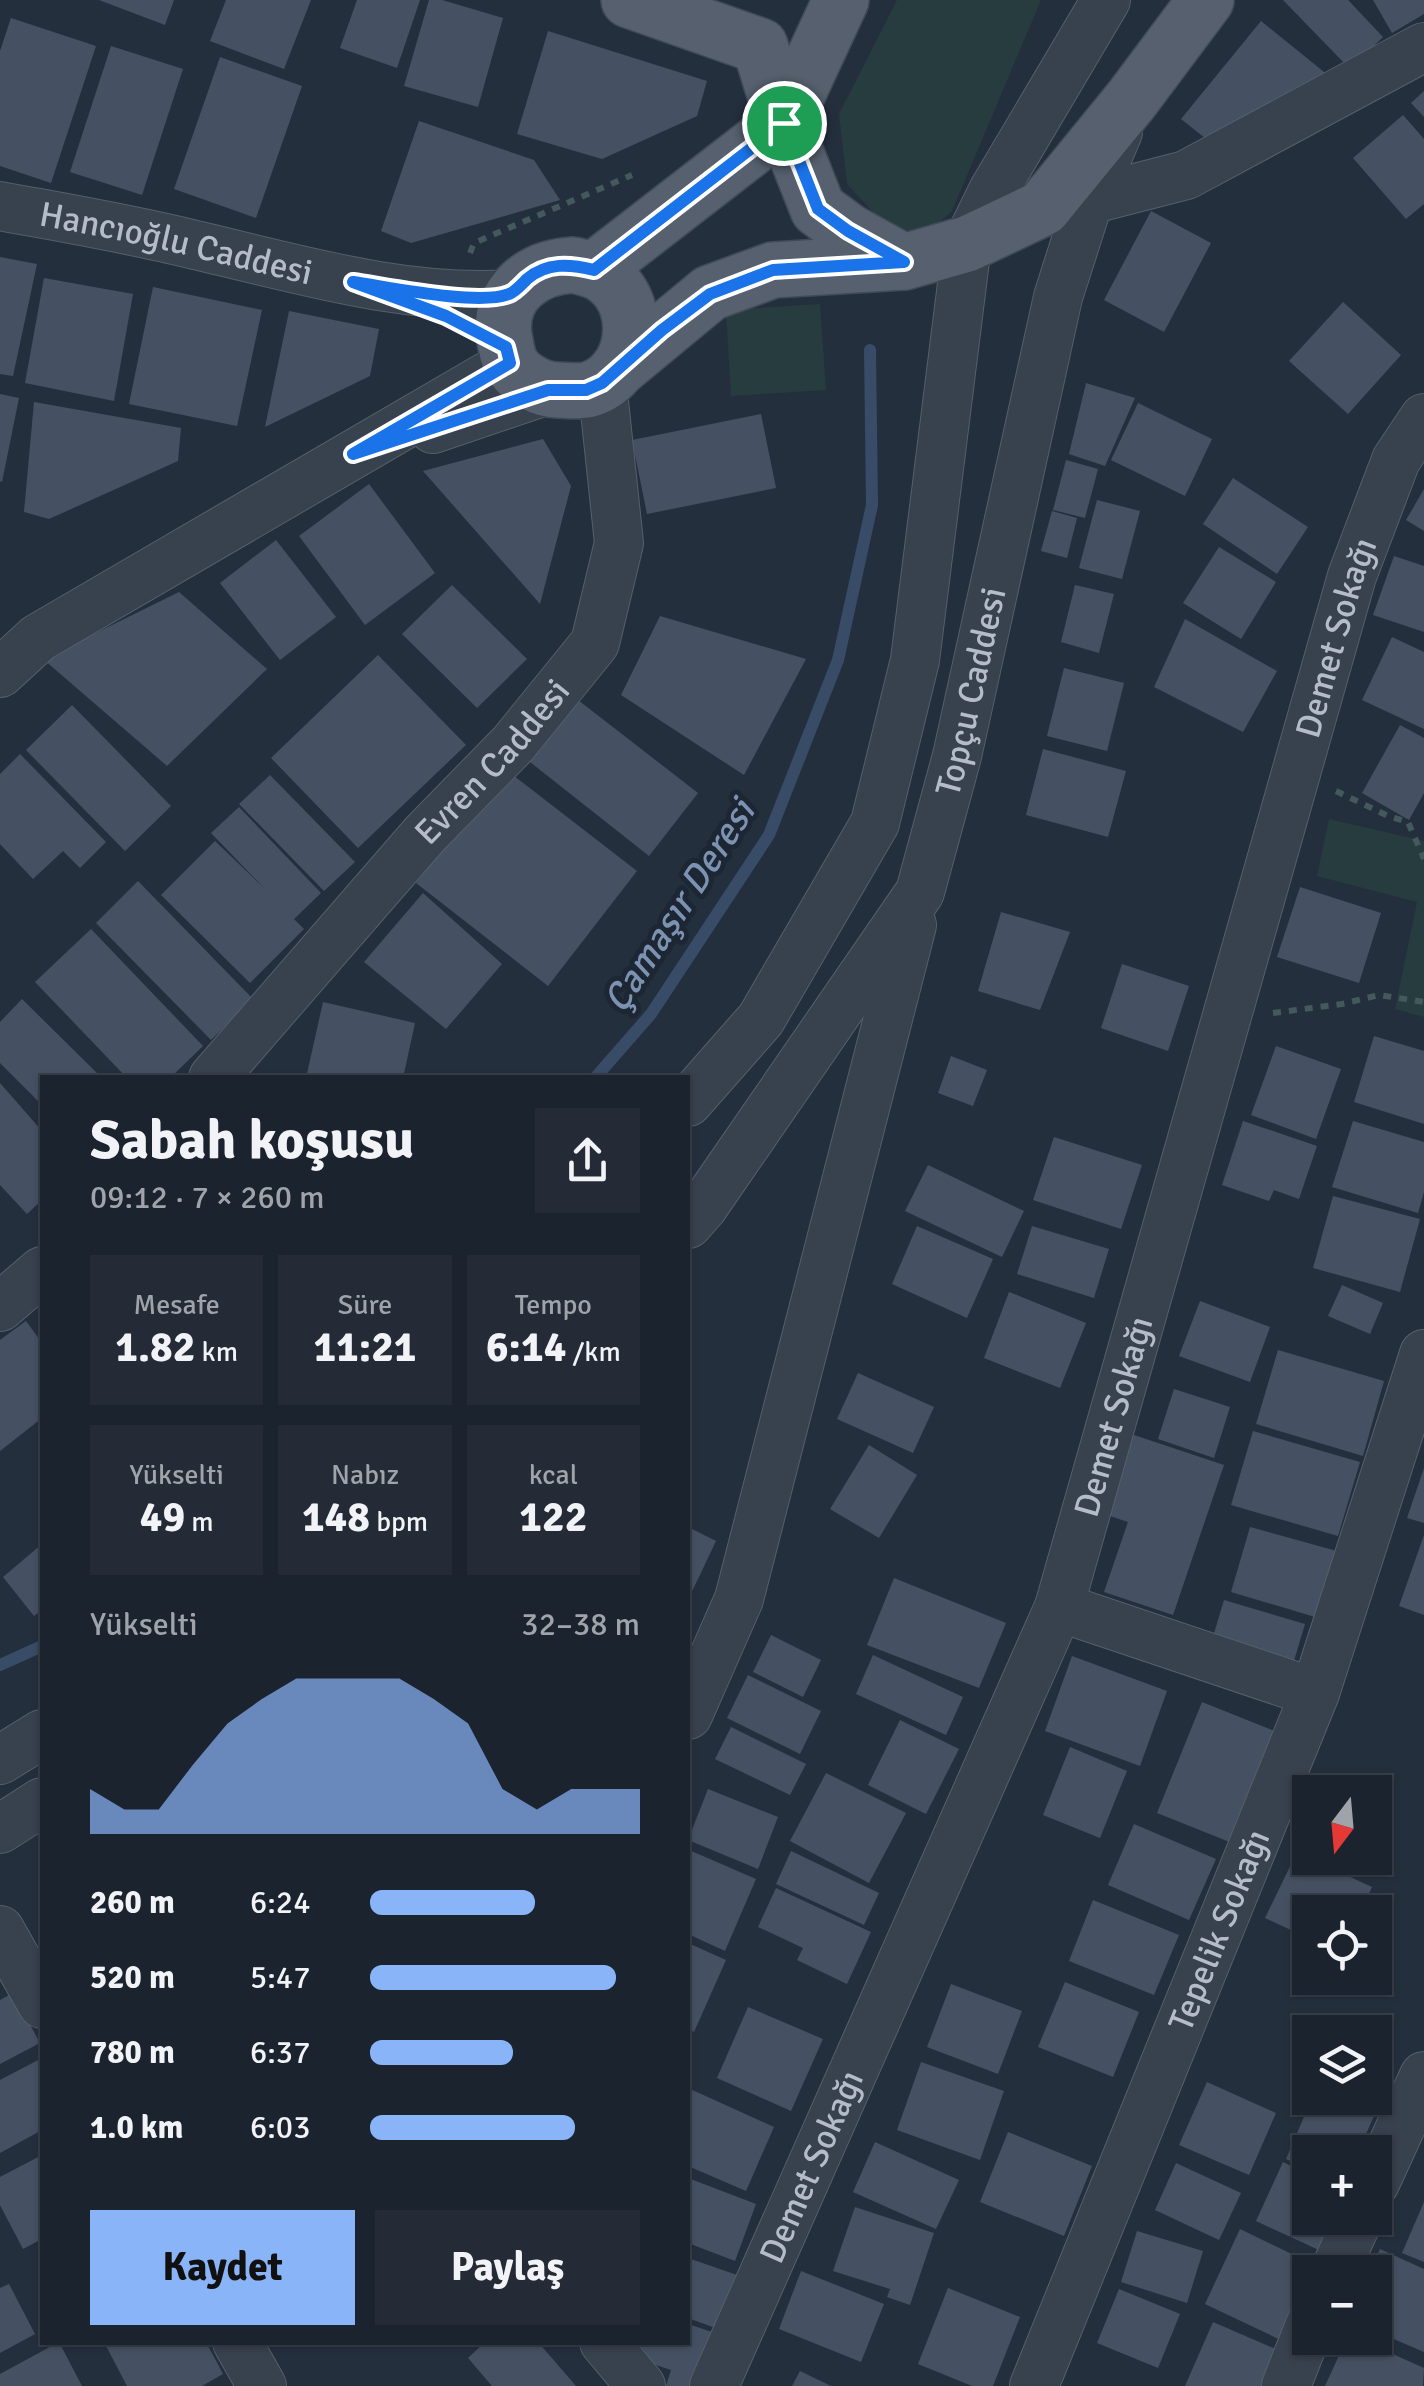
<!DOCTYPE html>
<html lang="tr">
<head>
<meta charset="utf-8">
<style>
	:root { --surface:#1b232e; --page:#242b36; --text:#f1f3f6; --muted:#a0a4aa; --line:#39404a; --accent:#8ab4f8 }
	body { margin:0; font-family:Signika,sans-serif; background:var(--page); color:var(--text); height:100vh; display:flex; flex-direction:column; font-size:38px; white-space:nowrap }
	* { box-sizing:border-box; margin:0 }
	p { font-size:32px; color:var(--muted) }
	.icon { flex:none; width:55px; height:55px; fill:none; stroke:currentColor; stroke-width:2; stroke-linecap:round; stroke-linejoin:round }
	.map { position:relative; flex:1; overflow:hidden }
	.drawer { position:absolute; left:40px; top:1075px; width:650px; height:1270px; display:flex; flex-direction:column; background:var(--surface); border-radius:0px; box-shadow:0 2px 8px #0004,0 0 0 2px var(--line) }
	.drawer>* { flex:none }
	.needle { width:65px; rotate:196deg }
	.tools { position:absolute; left:1292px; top:1775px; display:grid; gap:20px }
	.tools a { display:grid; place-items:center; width:100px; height:100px; border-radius:0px; background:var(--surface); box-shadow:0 2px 8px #0004,0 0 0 2px var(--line); font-size:50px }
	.pin { position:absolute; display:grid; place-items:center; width:85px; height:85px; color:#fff; margin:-42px; border:5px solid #fff; border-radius:50%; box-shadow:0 2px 10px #0007 }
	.round { display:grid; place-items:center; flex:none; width:105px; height:105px; border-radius:0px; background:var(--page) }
	.head { display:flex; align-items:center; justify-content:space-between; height:170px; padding:0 50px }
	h1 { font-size:55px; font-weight:800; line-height:75px }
	.figures { display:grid; grid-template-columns:repeat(3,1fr); gap:15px; height:170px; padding:10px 50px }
	.figures div { display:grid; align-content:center; border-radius:0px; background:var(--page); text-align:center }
	.figures b { font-size:42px; font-weight:800 }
	.figures small { font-size:28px; font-weight:400 }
	.figures p { font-size:28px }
	.chart { height:280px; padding:20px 50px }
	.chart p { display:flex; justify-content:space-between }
	.chart svg { width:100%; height:180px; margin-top:10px; fill:var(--accent); opacity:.7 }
	.action { display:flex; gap:20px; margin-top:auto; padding:20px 50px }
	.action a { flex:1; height:115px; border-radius:0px; background:var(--accent); color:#111; font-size:40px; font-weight:800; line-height:115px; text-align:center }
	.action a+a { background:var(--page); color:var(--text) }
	ul { padding:0 50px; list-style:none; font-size:32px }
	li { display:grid; grid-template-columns:160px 120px 1fr; align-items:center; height:75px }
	li i { height:25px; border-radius:12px; background:var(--accent) }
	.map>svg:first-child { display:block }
	.green { fill:#263c3f }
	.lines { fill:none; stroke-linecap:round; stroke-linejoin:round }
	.stream { stroke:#394c67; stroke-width:12 }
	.building { fill:#455162 }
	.minor-casing { stroke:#565f6c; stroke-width:50 }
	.major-casing { stroke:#414a57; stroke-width:58 }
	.path { stroke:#44595c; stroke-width:6; stroke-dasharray:8 8; stroke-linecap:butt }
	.minor { stroke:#38414e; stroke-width:48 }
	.major { stroke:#56606e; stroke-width:55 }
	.route-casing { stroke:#fff; stroke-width:20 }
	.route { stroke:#1a73e8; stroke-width:12 }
	.labels { text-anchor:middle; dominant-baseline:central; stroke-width:10; stroke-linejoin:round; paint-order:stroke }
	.street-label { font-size:35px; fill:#b4bcc9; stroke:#1d2633 }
	.water-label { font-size:38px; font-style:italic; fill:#7c92b1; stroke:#1d2633 }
</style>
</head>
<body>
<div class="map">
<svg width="1424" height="2386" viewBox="0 0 1424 2386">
	<rect width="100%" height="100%" fill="#242f3e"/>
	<!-- green -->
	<g class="green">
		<path d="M 897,0 L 1041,0 L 952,211 L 923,237 L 881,221 L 847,184 L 839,114 Z"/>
		<path d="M 820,304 L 826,390 L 731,396 L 726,310 Z"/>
		<path d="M 1329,819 L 1424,841 L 1424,1017 L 1395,1009 L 1417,902 L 1317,876 Z"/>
	</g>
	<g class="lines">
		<!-- stream -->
		<g class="stream">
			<path d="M 595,1078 L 651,1014 L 769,835 L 838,660 L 872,505 L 870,350"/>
			<path d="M 0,1665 L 42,1646"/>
		</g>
	</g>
	<!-- building -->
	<g class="building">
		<path d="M 99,0 L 174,0 L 165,25 Z"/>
		<path d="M 226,0 L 311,0 L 284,69 L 210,41 Z"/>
		<path d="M 357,0 L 420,0 L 397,68 L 340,48 Z"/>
		<path d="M 429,0 L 442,0 L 503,18 L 478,107 L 404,86 Z"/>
		<path d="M 1283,0 L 1348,0 L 1383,37 L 1350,69 Z"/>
		<path d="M 1373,0 L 1424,0 L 1424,14 L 1392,33 Z"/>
		<path d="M 11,18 L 96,46 L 51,183 L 0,166 L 0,51 Z"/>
		<path d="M 1261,21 L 1329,76 L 1215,146 L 1181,119 Z"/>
		<path d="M 548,31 L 707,81 L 697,116 L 602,159 L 517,134 Z"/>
		<path d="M 111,46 L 183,69 L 142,195 L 70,172 Z"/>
		<path d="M 220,57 L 302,86 L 256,218 L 174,189 Z"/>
		<path d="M 1424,91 L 1424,117 L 1411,103 Z"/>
		<path d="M 1403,115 L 1424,139 L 1424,204 L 1406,219 L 1353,158 Z"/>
		<path d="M 419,121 L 534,160 L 560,200 L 411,243 L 381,231 Z"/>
		<path d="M 1151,211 L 1211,243 L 1164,332 L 1104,300 Z"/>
		<path d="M 0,257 L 37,264 L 13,376 L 0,374 Z"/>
		<path d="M 44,278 L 133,294 L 114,401 L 25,383 Z"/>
		<path d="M 153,287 L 262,310 L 237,426 L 129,404 Z"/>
		<path d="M 1343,302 L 1401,355 L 1348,414 L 1289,361 Z"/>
		<path d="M 289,311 L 379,329 L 370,376 L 265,427 Z"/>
		<path d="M 1086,383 L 1135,398 L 1105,466 L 1069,454 Z"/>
		<path d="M 0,394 L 19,398 L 2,482 L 0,481 Z"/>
		<path d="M 34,402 L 181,428 L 178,461 L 49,519 L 24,512 Z"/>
		<path d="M 1138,403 L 1212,439 L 1185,496 L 1111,460 Z"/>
		<path d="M 761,414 L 776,488 L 647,514 L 632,440 Z"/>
		<path d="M 543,439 L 571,486 L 540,604 L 423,471 Z"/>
		<path d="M 1066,460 L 1098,469 L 1085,518 L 1053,510 Z"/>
		<path d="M 1233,478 L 1308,527 L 1277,574 L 1203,524 Z"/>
		<path d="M 369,484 L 435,573 L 365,625 L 299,536 Z"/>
		<path d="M 1424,489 L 1424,531 L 1406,520 Z"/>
		<path d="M 1097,500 L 1140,511 L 1122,579 L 1079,568 Z"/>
		<path d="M 1052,511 L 1077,518 L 1067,558 L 1041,551 Z"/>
		<path d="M 276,540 L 336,617 L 280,660 L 220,583 Z"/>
		<path d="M 1219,547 L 1276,582 L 1241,639 L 1183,603 Z"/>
		<path d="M 1394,556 L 1424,566 L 1424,632 L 1373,615 Z"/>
		<path d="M 452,585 L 527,659 L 477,708 L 402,634 Z"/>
		<path d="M 1075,585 L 1114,594 L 1099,653 L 1061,642 Z"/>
		<path d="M 179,592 L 267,669 L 167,766 L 43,659 Z"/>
		<path d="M 660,616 L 806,659 L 744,775 L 621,695 Z"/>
		<path d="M 1185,619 L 1277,671 L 1243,732 L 1154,687 Z"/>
		<path d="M 1392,637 L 1424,652 L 1424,729 L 1362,700 Z"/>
		<path d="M 378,655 L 466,745 L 358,848 L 271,758 Z"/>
		<path d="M 1064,668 L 1124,683 L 1107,751 L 1047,736 Z"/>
		<path d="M 578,700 L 698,793 L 649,856 L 530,762 Z"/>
		<path d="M 72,705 L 171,806 L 125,851 L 26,750 Z"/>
		<path d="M 1400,725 L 1424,738 L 1424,793 L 1409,820 L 1362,793 Z"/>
		<path d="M 1043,749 L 1126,771 L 1108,837 L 1026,815 Z"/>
		<path d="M 20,754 L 106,842 L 80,868 L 63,851 L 33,879 L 0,844 L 0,774 Z"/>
		<path d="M 505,769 L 637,871 L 548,986 L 416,883 Z"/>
		<path d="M 270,775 L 355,862 L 324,891 L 239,804 Z"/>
		<path d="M 239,807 L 321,893 L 294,919 L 304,929 L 250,983 L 161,895 L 215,841 L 264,888 L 211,833 Z"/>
		<path d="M 138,881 L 253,999 L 211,1040 L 96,923 Z"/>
		<path d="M 1300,887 L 1381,913 L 1359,983 L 1277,957 Z"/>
		<path d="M 423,893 L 502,964 L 446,1029 L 364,962 Z"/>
		<path d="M 1001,912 L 1070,932 L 1040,1010 L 978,991 Z"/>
		<path d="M 91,929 L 203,1046 L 170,1078 L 127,1078 L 35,982 Z"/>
		<path d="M 1122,964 L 1189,986 L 1168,1051 L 1101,1028 Z"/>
		<path d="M 22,999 L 102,1078 L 42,1078 L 42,1105 L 0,1063 L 0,1022 Z"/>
		<path d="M 323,1002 L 415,1023 L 403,1078 L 306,1078 Z"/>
		<path d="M 1374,1036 L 1424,1051 L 1424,1124 L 1354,1102 Z"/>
		<path d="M 1276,1046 L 1341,1069 L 1316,1139 L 1251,1115 Z"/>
		<path d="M 951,1056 L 987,1070 L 973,1106 L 938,1093 Z"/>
		<path d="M 0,1083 L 42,1131 L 42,1200 L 27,1214 L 0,1185 Z"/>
		<path d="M 1243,1121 L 1317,1146 L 1299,1199 L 1274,1190 L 1269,1201 L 1222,1185 Z"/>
		<path d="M 1353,1121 L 1424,1142 L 1424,1192 L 1418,1213 L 1332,1187 Z"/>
		<path d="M 1054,1137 L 1142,1165 L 1121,1229 L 1033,1200 Z"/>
		<path d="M 928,1165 L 1024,1211 L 1002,1257 L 905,1211 Z"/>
		<path d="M 1333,1196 L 1420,1219 L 1400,1292 L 1313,1268 Z"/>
		<path d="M 917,1226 L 993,1259 L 967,1318 L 892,1284 Z"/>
		<path d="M 1032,1226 L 1109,1249 L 1094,1298 L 1017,1274 Z"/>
		<path d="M 1342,1285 L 1383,1303 L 1370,1334 L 1328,1316 Z"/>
		<path d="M 1009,1292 L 1086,1323 L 1060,1388 L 984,1358 Z"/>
		<path d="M 1200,1301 L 1270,1327 L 1250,1382 L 1179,1356 Z"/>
		<path d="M 26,1321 L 42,1343 L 42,1418 L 0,1451 L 0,1340 Z"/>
		<path d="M 1278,1350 L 1384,1381 L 1363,1456 L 1256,1424 Z"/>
		<path d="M 858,1373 L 934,1407 L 913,1453 L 837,1419 Z"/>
		<path d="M 1174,1389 L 1230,1407 L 1214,1458 L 1158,1439 Z"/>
		<path d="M 1253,1431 L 1360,1462 L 1338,1536 L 1231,1505 Z"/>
		<path d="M 1131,1434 L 1224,1465 L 1173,1615 L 1104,1592 L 1128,1522 L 1104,1514 Z"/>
		<path d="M 869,1445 L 917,1475 L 879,1538 L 830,1509 Z"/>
		<path d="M 1424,1468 L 1424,1523 L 1407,1518 Z"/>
		<path d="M 688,1527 L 716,1541 L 688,1600 Z"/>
		<path d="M 1250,1527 L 1344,1553 L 1325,1620 L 1231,1592 Z"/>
		<path d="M 1424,1535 L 1424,1615 L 1399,1606 Z"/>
		<path d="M 42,1544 L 42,1610 L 34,1616 L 3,1577 Z"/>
		<path d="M 894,1578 L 1006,1623 L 979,1688 L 867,1645 Z"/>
		<path d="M 1224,1600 L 1305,1624 L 1290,1674 L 1209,1650 Z"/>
		<path d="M 771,1635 L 821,1660 L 803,1697 L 753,1672 Z"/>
		<path d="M 873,1655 L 963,1697 L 946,1735 L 856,1694 Z"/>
		<path d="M 1072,1656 L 1167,1691 L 1140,1766 L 1045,1731 Z"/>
		<path d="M 748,1675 L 821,1711 L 800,1754 L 727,1718 Z"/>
		<path d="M 1202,1702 L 1282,1734 L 1237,1845 L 1157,1813 Z"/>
		<path d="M 900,1720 L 959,1749 L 926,1814 L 868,1785 Z"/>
		<path d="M 731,1727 L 806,1764 L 790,1795 L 715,1759 Z"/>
		<path d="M 1070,1747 L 1127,1771 L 1100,1838 L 1043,1815 Z"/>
		<path d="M 826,1773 L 906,1813 L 869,1883 L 790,1841 Z"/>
		<path d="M 708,1789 L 778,1817 L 758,1869 L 688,1840 Z"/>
		<path d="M 1375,1807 L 1394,1815 L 1374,1868 L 1346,1858 L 1375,1858 Z"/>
		<path d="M 1310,1815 L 1310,1844 L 1300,1840 Z"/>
		<path d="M 1134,1824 L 1216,1859 L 1189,1920 L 1108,1885 Z"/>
		<path d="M 689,1850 L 756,1879 L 725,1951 L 688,1934 Z"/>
		<path d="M 791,1851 L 879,1893 L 864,1925 L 776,1884 Z"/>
		<path d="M 1297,1852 L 1372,1887 L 1361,1912 L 1310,1912 L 1310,1939 L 1265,1918 Z"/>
		<path d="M 776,1888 L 871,1932 L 847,1984 L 797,1960 L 803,1948 L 758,1927 Z"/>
		<path d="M 1093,1900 L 1179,1935 L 1154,1995 L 1069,1961 Z"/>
		<path d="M 688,1943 L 726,1960 L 694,2032 L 688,2029 Z"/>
		<path d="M 1065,1982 L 1139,2012 L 1113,2077 L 1038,2047 Z"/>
		<path d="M 951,1984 L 1022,2011 L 998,2074 L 927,2047 Z"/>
		<path d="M 13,1993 L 40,2043 L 0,2064 L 0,2000 Z"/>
		<path d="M 748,2007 L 823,2039 L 791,2111 L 717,2078 Z"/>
		<path d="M 42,2058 L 42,2130 L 0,2153 L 0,2080 Z"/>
		<path d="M 921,2062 L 1004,2091 L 980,2160 L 897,2130 Z"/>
		<path d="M 1207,2082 L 1276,2113 L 1249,2175 L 1179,2145 Z"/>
		<path d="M 688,2088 L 774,2127 L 746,2191 L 688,2166 Z"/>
		<path d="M 1312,2098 L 1331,2098 L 1374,2116 L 1358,2152 L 1310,2152 L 1310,2170 L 1286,2159 Z"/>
		<path d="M 1008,2132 L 1092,2166 L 1064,2236 L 980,2202 Z"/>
		<path d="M 875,2142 L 959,2180 L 936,2229 L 853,2192 Z"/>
		<path d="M 42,2155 L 42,2239 L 23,2249 L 0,2205 L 0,2177 Z"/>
		<path d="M 1283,2162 L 1310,2175 L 1310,2218 L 1352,2218 L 1334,2257 L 1256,2221 Z"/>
		<path d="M 1176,2163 L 1241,2193 L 1219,2240 L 1155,2210 Z"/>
		<path d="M 688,2178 L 756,2204 L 735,2261 L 688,2243 Z"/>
		<path d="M 1424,2202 L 1424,2262 L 1402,2253 Z"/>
		<path d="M 855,2207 L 934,2233 L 910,2305 L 887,2297 L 890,2289 L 833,2271 Z"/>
		<path d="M 1240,2229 L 1323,2269 L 1321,2272 L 1310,2272 L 1310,2295 L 1287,2343 L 1205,2304 Z"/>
		<path d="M 1137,2231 L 1203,2251 L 1187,2303 L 1121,2282 Z"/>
		<path d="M 1380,2249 L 1424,2269 L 1424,2352 L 1375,2331 L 1375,2272 L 1370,2272 Z"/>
		<path d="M 688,2258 L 737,2275 L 718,2329 L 688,2318 Z"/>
		<path d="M 801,2271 L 884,2304 L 861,2362 L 779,2329 Z"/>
		<path d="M 9,2284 L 35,2334 L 0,2353 L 0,2288 Z"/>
		<path d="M 948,2288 L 1020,2317 L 993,2386 L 972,2386 L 918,2364 Z"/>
		<path d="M 1119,2289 L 1180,2314 L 1158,2368 L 1097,2343 Z"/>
		<path d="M 1213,2322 L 1278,2350 L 1262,2386 L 1185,2386 Z"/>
		<path d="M 688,2324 L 718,2334 L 702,2386 L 666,2386 L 671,2370 L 632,2357 L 636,2342 L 688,2342 Z"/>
		<path d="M 1347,2338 L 1357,2338 L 1424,2368 L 1423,2386 L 1325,2386 Z"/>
		<path d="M 59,2342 L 82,2386 L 0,2386 L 0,2374 Z"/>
		<path d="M 104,2342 L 206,2342 L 223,2374 L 202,2386 L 127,2386 Z"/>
		<path d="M 485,2342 L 538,2342 L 576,2386 L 492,2386 L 468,2358 Z"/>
		<path d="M 800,2371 L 831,2386 L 792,2386 Z"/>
	</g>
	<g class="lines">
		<!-- minor casing -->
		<g class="minor-casing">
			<g id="minor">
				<path d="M 1089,200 L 1186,175 L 1424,47"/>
				<path id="s1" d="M 0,206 C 65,218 131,229 195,245 C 299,269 403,301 510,294"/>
				<path d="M 433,429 L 548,390"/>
				<path d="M 0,673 L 38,638 L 510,363"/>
				<path id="s2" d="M 213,1078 L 425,834 L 513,744 L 595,643 L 619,543 L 602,383"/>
				<path d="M 688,1102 L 761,1019 L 875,823 L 915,660 L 967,244 L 993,191 L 1106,0"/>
				<path id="s3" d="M 688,1224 L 703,1207 L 920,892 L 957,756 L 1058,297 L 1089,200 L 1118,132"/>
				<path d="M 0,1307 L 42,1271"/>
				<path d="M 1059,1607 L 1315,1693"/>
				<path d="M 688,1715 L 739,1599 L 912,925"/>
				<path d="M 0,1760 L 42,1734"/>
				<path d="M 0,1829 L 42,1802"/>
				<path d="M 0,1930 L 42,2004"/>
				<path d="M 1375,2183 L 1424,2076"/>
				<path d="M 1334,2272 L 1359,2218"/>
				<path d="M 237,2342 L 262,2386"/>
				<path d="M 604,2342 L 641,2386"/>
				<path id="s4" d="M 714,2386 L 1059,1607 L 1352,576 L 1396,460 L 1424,418"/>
				<path id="s5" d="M 1034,2386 L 1315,1693 L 1424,1354"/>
				<path d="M 1286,2386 L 1310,2325"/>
			</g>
		</g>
		<!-- major casing -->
		<g class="major-casing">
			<g id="major">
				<path d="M 629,0 L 760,46 L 784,123 L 818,209 L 848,231 L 904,262"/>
				<path d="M 573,265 C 586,268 598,270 608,279 C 645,308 636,377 587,390 C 578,392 567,390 557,390 C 542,390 520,379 512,365 C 507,357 506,345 504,336 C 498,292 534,267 573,265 Z"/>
				<path d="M 594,270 L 784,123 L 841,0"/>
				<path d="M 617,370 L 710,293 L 773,270 L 904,262 L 967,244 L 1043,208 L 1132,99 L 1206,0"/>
			</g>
		</g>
		<!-- path -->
		<g class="path">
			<path d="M 470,253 L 474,243 L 632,175"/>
			<path d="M 1336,791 L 1388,816 L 1408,822 L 1424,859"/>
			<path d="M 1273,1013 L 1342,1004 L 1379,995 L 1424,1002"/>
		</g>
		<!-- minor -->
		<use href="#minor" class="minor"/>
		<!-- major -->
		<use href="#major" class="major"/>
	</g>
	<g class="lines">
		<!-- route casing -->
		<g class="route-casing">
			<path id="route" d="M 784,123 L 818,209 L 848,231 L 904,262 L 773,270 L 710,294 L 662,330 L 602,383 L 586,390 L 548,390 L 353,454 L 510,363 L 506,347 L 446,316 L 353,282 C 388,287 478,306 509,294 C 515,292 522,284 527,279 C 547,262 570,264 594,270 Z"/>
		</g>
		<!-- route -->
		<use href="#route" class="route"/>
	</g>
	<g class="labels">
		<!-- street labels -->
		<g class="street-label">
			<text stroke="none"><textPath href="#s1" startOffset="180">Hancıoğlu Caddesi</textPath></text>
			<text stroke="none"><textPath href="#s4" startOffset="1860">Demet Sokağı</textPath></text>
			<text stroke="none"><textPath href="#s3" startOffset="612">Topçu Caddesi</textPath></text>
			<text stroke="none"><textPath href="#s2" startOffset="422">Evren Caddesi</textPath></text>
			<text stroke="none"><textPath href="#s4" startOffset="1050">Demet Sokağı</textPath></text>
			<text stroke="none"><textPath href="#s5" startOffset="492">Tepelik Sokağı</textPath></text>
			<text stroke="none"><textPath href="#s4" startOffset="240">Demet Sokağı</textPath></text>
		</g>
		<!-- water labels -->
		<g class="water-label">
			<text transform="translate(679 906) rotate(-57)">Çamaşır Deresi</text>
		</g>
	</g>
</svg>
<div class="tools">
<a><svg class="needle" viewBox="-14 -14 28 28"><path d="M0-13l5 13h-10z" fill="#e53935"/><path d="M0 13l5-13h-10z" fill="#a0a4aa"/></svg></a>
<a><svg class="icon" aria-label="locate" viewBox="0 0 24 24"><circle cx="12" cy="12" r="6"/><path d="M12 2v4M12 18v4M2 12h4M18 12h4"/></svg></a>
<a><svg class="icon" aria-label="layers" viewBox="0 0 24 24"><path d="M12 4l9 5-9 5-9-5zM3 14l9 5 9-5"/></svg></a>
<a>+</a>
<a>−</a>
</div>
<div class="pin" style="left:784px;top:123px;background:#1e9e55"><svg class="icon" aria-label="arrive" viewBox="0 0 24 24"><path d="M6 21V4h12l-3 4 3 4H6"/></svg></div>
<section class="drawer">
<div class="head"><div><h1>Sabah koşusu</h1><p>09:12 · 7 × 260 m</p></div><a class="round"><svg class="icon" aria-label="share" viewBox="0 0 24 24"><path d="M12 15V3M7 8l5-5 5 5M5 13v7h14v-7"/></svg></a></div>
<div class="figures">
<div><p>Mesafe</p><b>1.82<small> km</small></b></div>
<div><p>Süre</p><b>11:21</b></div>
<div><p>Tempo</p><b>6:14<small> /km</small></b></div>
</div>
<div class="figures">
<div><p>Yükselti</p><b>49<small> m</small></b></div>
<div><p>Nabız</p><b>148<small> bpm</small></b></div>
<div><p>kcal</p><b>122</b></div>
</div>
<div class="chart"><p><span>Yükselti</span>32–38 m</p>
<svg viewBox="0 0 160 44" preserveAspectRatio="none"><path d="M0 44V33L10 38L20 38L30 27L40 17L50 11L60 6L70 6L80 6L90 6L100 11L110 17L120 33L130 38L140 33L150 33L160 33V44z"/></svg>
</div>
<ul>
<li><b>260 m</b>6:24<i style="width:61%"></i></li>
<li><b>520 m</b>5:47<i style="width:91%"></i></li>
<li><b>780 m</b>6:37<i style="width:53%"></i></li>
<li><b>1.0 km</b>6:03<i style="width:76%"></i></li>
</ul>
<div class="action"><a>Kaydet</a><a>Paylaş</a></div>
</section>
</div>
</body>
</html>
